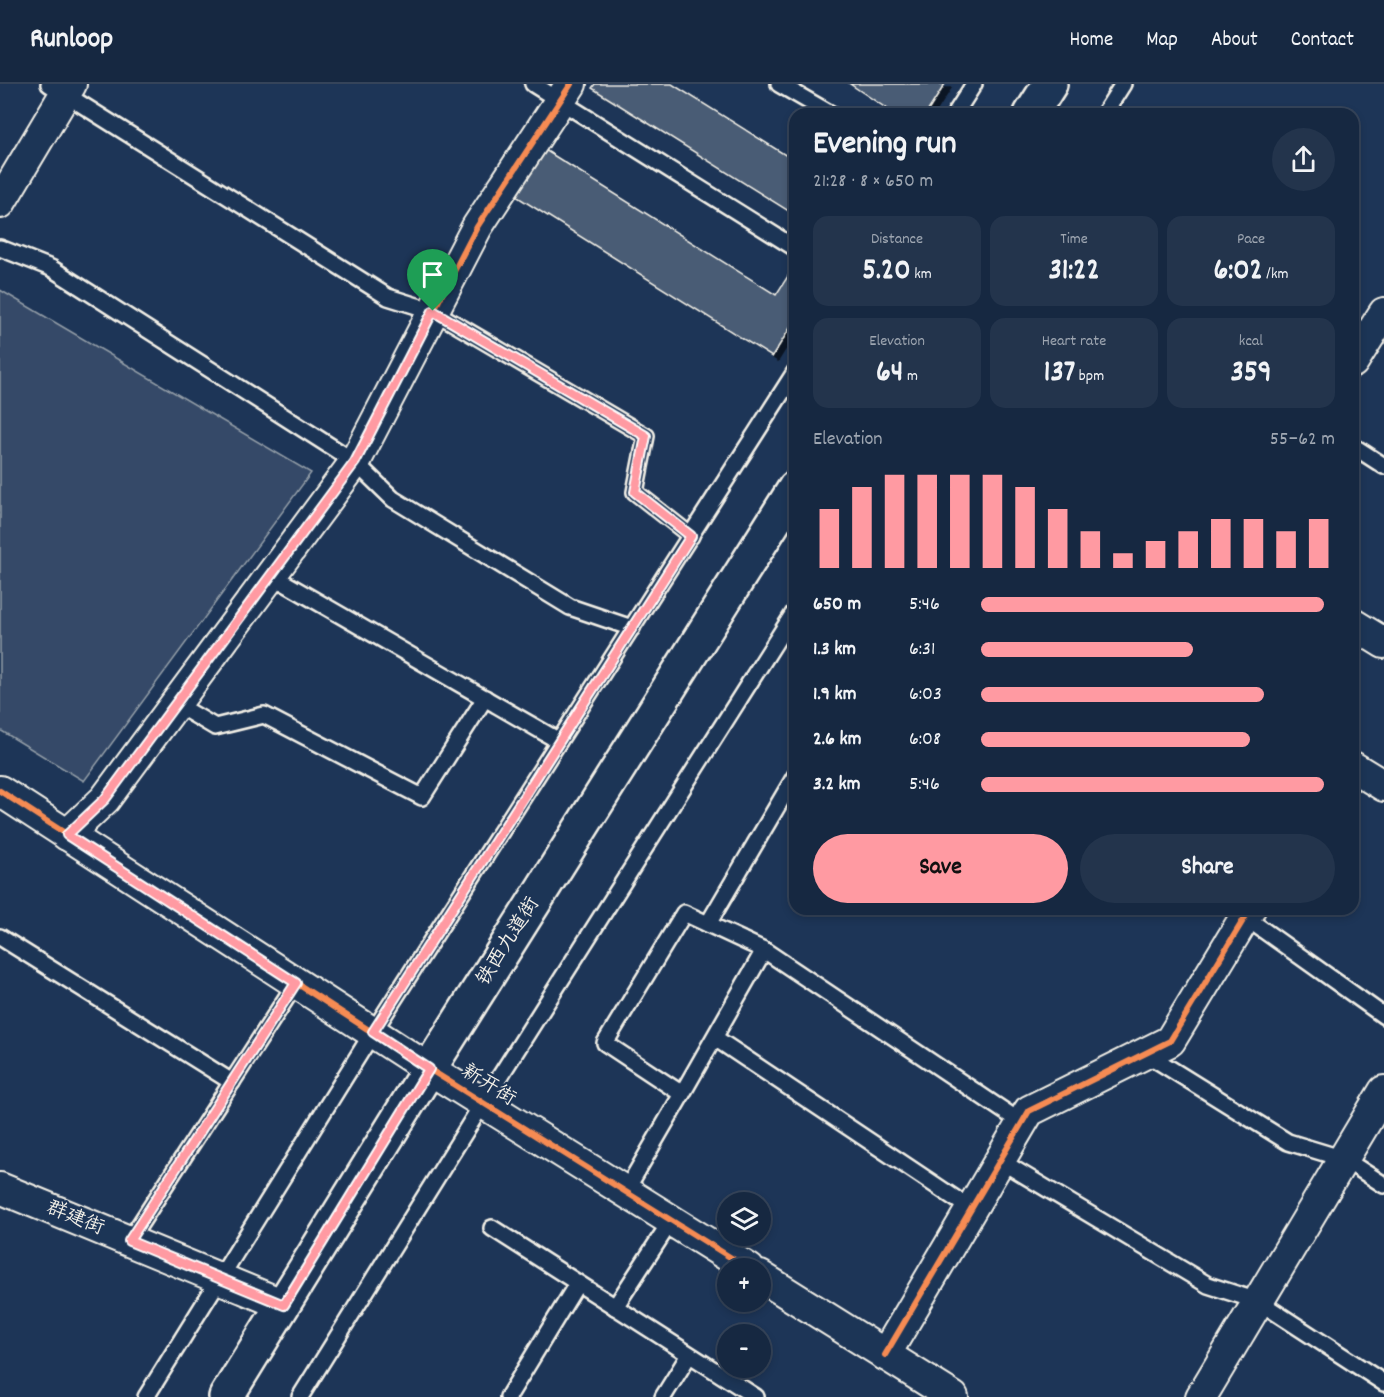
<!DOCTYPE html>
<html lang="en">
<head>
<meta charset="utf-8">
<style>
	:root { --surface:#162841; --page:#23344c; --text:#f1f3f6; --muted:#9ea6b1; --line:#35445a; --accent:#ff9aa2 }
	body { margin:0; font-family:Dekko,"LXGW WenKai TC",sans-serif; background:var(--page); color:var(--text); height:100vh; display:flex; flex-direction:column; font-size:22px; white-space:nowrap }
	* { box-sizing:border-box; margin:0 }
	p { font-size:20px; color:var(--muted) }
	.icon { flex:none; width:33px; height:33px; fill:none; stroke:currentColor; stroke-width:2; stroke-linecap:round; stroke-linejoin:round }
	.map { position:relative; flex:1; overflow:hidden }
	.drawer { position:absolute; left:789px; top:24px; width:570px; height:807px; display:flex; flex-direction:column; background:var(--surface); border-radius:18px; box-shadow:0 3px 9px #0003,0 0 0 2px var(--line) }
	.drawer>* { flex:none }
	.fabs { position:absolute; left:717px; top:1108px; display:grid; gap:12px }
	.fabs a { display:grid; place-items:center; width:54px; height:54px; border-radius:50%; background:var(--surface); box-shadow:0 3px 9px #0003,0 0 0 2px var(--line); font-size:30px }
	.pin { position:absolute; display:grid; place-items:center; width:51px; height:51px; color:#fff; margin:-62px -26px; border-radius:50% 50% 50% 0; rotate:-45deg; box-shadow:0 0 6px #0007 }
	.pin .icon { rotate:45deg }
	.round { display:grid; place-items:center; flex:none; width:63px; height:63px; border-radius:32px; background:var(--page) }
	.overview { display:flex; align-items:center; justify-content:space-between; height:102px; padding:0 24px }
	h1 { font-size:33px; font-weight:800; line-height:45px }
	.metrics { display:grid; grid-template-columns:repeat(3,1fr); gap:9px; height:102px; padding:6px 24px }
	.metrics div { display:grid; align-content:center; border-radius:15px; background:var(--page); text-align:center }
	.metrics b { font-size:30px; font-weight:800 }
	.metrics small { font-size:16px; font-weight:400 }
	.metrics p { font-size:16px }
	.chart { height:168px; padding:12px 24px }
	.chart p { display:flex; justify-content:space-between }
	.chart svg { width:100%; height:108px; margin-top:6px; stroke:var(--accent); stroke-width:6 }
	.action { display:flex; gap:12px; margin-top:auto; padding:12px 24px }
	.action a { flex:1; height:69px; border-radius:36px; background:var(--accent); color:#111; font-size:24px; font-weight:800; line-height:69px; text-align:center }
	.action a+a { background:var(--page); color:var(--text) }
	ul { padding:0 24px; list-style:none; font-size:20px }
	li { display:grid; grid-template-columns:96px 72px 1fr; align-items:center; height:45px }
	li i { height:15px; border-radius:8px; background:var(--accent) }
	header { display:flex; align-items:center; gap:36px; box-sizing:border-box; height:84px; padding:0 30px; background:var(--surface); border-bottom:2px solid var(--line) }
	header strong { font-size:28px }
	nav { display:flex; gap:33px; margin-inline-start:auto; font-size:21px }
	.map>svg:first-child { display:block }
	.green { fill:#354a67; stroke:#949ea8; stroke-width:1.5 }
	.building { fill:#485b74; stroke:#f4f1e8; stroke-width:1.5; filter:url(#shadow) }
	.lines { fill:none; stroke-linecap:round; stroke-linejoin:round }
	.service-casing { stroke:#f4f1e8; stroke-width:20 }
	.minor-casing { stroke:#f4f1e8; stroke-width:34 }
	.secondary-casing { stroke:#f4f1e8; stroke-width:38 }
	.service { stroke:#1d3557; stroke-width:15 }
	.minor { stroke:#1d3557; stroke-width:30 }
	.secondary { stroke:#1d3557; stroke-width:33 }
	.cycleway-casing { stroke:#1d3557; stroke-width:10 }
	.cycleway { stroke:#f68b52; stroke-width:6 }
	.route-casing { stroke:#fff; stroke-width:12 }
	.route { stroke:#ff9aa2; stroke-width:8 }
	.labels { text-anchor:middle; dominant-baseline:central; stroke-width:4.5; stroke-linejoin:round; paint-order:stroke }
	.street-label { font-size:20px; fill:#f4f1e8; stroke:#1d3557 }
</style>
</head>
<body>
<header>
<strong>Runloop</strong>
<nav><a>Home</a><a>Map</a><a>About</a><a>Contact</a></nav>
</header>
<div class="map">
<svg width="1384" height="1313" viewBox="0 0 1384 1313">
	<defs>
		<filter id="shadow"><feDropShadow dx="6" dy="4" stdDeviation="0" flood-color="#0009"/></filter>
	</defs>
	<rect width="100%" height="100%" fill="#1d3557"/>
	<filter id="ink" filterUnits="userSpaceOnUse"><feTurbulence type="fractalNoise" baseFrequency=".0167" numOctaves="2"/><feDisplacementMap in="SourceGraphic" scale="12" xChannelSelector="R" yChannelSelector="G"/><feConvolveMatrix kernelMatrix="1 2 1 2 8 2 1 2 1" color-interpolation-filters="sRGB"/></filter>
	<g filter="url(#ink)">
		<!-- green -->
		<path class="green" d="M 0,206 L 311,389 L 84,697 L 0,646 Z"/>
		<!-- building -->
		<g class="building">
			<path d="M 595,0 L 672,0 L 795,77 L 795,131 L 592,4 Z"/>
			<path d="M 850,0 L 945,0 L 926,30 L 895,30 Z"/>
			<path d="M 545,66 L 776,211 L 795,181 L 795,236 L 772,273 L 516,112 Z"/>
		</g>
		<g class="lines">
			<!-- service casing -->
			<g class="service-casing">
				<g id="service">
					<path d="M 49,0 L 388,213 L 433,227 L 646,352 L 635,408 L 691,452"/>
					<path d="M 533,0 L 795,164"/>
					<path d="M 779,0 L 831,30"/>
					<path d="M 955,30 L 974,0"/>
					<path d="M 1104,30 L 1123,0"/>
					<path d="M 0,164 L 51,184 L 355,378 L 393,415 L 570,523 L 632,544"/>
					<path d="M 1353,362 L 1384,382"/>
					<path d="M 271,491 L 559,657"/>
					<path d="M 176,620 L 215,643 L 264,631 L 422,713 L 485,614"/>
					<path d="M 1245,833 L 1384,932"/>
					<path d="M 708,840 L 795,692"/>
					<path d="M 0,853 L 232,998"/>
					<path d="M 715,954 L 971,1125"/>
					<path d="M 1145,969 L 1288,1058 L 1344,1075 L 1384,1101"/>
					<path d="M 682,1010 L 764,866"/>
					<path d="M 999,1076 L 1208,1201 L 1258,1217 L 1384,1299"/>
					<path d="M 625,1108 L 682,1010 L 605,959 L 684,829 L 764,866 L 1022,1039"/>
					<path d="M 492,1144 L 756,1313"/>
					<path d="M 129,1157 L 296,899"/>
					<path d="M 615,1223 L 671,1137"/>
					<path d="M 146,1313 L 373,948 L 795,288"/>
					<path d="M 300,1313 L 483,1019 L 795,527"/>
					<path d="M 508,1313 L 577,1200"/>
					<path d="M 663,1313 L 689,1271"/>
				</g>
			</g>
			<!-- minor casing -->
			<g class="minor-casing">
				<g id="minor">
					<path d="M 0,119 L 71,0"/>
					<path d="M 1353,278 L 1384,229"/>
					<path d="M 1353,540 L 1384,559"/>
					<path d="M 1353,683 L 1384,702"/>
					<path d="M 0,707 L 429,985 L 749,1185"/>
					<path d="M 67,751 L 105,715 L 355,378 L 477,143 L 571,0"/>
					<path d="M 0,1104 L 284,1221"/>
					<path d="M 760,1192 L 953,1313"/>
					<path d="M 885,1271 L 1029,1027 L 1170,957 L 1250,825"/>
					<path d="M 1201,1313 L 1384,1007"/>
				</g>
			</g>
			<!-- secondary casing -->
			<g class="secondary-casing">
				<g id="secondary">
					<path d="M 1031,30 L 1050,0"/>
					<path d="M 226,1313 L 429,985 L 795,404"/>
				</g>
			</g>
			<!-- service -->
			<use href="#service" class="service"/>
			<!-- minor -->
			<use href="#minor" class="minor"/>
			<!-- secondary -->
			<use href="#secondary" class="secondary"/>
			<!-- cycleway casing -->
			<g class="cycleway-casing">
				<g id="cycleway">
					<path d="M 0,707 L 429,985 L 749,1185"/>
					<path d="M 67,751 L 105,715 L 355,378 L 477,143 L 571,0"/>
					<path d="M 885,1271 L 1029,1027 L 1170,957 L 1250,825"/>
				</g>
			</g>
			<!-- cycleway -->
			<use href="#cycleway" class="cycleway"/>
		</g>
	</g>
	<g class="lines" filter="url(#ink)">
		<!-- route casing -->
		<g class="route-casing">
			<path id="route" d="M 433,227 L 646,352 L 635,408 L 691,452 L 373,948 L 429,985 L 284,1221 L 129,1157 L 296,899 L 67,751 L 105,715 L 355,378 Z"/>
		</g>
		<!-- route -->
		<use href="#route" class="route"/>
	</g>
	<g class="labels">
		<!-- street labels -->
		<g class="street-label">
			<text transform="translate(509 858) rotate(-58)">铁西九道街</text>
			<text transform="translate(488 1002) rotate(32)">新开街</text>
			<text transform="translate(75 1135) rotate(22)">群建街</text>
		</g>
	</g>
</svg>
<div class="fabs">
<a><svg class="icon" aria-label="layers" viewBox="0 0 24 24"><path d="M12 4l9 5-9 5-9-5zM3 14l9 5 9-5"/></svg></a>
<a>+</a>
<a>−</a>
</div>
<div class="pin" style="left:433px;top:227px;background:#1e9e55"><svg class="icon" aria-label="arrive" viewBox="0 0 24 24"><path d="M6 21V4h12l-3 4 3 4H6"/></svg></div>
<section class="drawer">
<div class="overview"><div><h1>Evening run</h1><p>21:28 · 8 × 650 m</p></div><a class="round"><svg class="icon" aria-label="share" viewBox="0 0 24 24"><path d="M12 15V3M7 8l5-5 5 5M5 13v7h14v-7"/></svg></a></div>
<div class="metrics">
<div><p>Distance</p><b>5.20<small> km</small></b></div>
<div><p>Time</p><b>31:22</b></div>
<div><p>Pace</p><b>6:02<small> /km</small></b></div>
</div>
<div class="metrics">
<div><p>Elevation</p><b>64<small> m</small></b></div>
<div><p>Heart rate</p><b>137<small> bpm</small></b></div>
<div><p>kcal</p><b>359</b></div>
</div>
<div class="chart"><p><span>Elevation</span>55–62 m</p>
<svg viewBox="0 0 160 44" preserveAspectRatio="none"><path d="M5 44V20M15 44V11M25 44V6M35 44V6M45 44V6M55 44V6M65 44V11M75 44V20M85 44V29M95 44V38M105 44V33M115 44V29M125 44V24M135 44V24M145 44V29M155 44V24"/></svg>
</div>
<ul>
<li><b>650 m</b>5:46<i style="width:97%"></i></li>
<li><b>1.3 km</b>6:31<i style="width:60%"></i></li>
<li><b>1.9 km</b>6:03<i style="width:80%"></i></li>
<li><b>2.6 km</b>6:08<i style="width:76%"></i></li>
<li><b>3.2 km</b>5:46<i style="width:97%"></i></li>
</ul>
<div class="action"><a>Save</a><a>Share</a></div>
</section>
</div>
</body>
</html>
